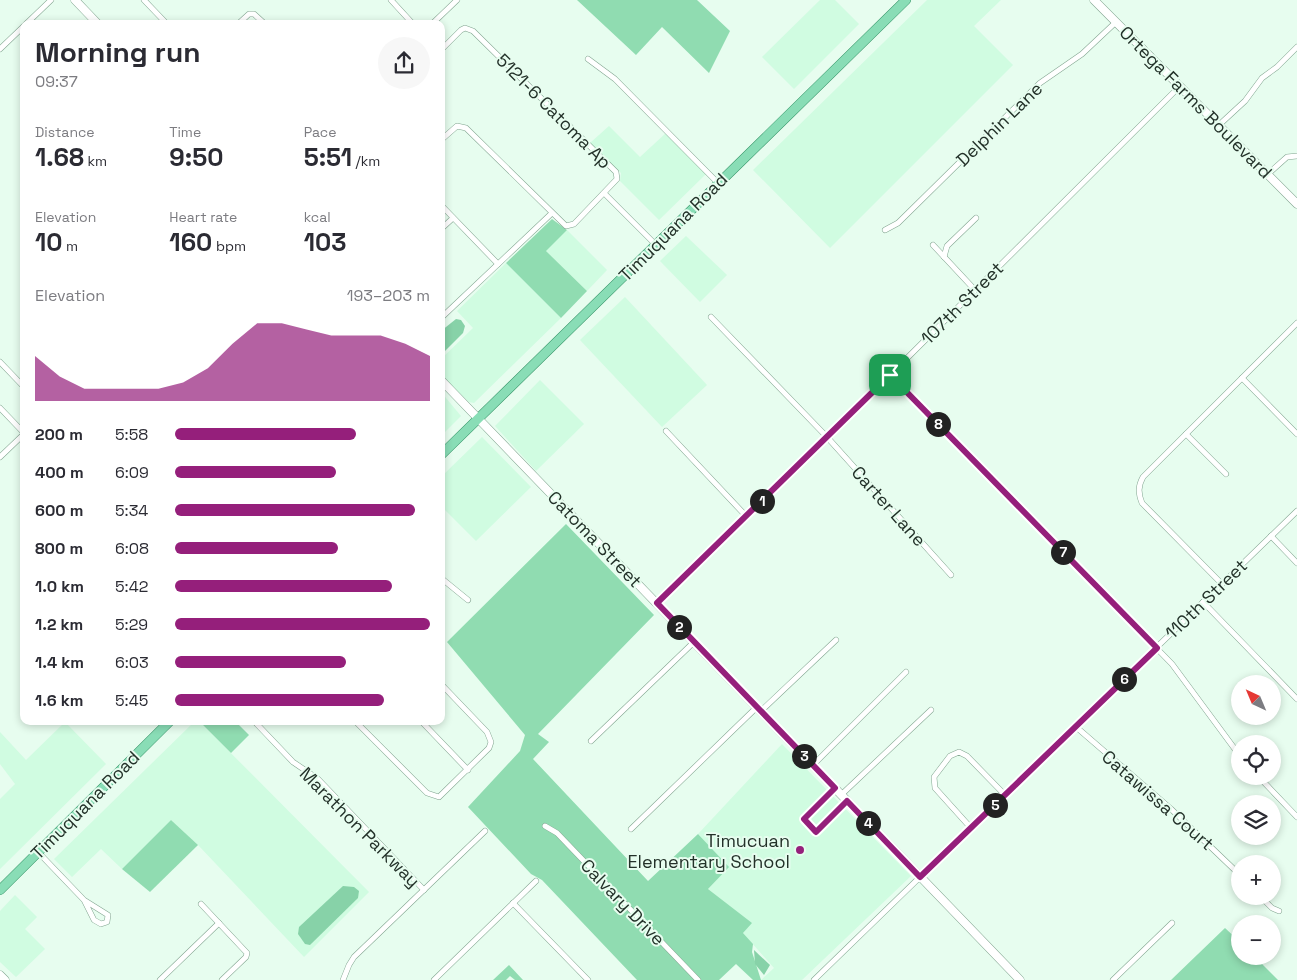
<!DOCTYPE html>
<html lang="en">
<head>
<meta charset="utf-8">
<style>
	:root { --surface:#fff; --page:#f7f7f7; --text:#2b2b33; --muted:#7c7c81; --accent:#951f7b }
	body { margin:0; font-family:"Space Grotesk",sans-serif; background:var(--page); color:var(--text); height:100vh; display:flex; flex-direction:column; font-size:19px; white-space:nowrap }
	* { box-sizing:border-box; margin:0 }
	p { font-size:16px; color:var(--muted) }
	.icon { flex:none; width:28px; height:28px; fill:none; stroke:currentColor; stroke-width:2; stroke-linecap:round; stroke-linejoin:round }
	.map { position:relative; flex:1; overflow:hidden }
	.sheet { position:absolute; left:20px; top:20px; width:425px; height:705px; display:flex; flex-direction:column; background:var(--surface); border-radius:10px; box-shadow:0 2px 8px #0003 }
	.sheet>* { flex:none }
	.needle { width:32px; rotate:316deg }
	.controls { position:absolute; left:1231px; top:675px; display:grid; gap:10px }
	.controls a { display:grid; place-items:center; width:50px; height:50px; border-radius:50%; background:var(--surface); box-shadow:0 2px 8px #0003; font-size:25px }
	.pin { position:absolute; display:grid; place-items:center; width:42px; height:42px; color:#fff; margin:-21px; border-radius:10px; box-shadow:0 2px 8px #0006 }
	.km { position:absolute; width:25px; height:25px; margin:-12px; border-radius:50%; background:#222; color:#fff; font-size:14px; line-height:25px; text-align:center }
	.round { display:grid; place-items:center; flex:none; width:52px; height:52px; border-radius:26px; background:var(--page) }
	.overview { display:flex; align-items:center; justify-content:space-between; height:85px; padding:0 15px }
	h1 { font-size:28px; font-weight:800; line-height:38px }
	.stats { display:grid; grid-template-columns:repeat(3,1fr); gap:8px; height:85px; padding:5px 15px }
	.stats div { display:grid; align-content:center }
	.stats b { font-size:25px; font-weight:800 }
	.stats small { font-size:14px; font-weight:400 }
	.stats p { font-size:14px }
	.chart { height:140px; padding:10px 15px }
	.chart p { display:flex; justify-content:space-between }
	.chart svg { width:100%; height:90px; margin-top:5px; fill:var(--accent); opacity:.7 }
	ul { padding:0 15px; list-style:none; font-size:16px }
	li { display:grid; grid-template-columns:80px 60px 1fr; align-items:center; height:38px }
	li i { height:12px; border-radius:6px; background:var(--accent) }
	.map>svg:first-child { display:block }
	.built { fill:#d0fce1 }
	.forest { fill:#90dcb1 }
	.water { fill:#87d2a8 }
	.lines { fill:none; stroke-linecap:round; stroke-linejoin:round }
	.street-casing { stroke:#82a590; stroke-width:6 }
	.secondary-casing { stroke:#82a590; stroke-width:9 }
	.primary-casing { stroke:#339265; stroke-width:10 }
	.street { stroke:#fff; stroke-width:5 }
	.secondary { stroke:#fff; stroke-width:8 }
	.primary { stroke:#89ddb6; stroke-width:9 }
	.route-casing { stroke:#fff; stroke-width:10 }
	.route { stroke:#951f7b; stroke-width:6 }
	.poi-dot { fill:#951f7b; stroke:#e7fdef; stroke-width:2 }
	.labels { text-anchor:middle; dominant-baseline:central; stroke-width:4; stroke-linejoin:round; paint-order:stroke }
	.street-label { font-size:18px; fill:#233129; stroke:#e7fdef }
	.poi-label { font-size:18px; fill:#233129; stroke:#e7fdef; text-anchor:end }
</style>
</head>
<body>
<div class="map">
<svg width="1297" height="980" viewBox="0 0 1297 980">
	<rect width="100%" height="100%" fill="#e7fdef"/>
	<!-- built -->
	<g class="built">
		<path d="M 820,0 L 835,0 L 859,24 L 794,89 L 762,57 Z"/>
		<path d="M 927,0 L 1001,0 L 974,26 L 1013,65 L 830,248 L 753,170 Z"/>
		<path d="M 609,126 L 640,157 L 666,133 L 706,174 L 659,220 L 620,181 L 621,173 L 590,143 Z"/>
		<path d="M 567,230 L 607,270 L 587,291 L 545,250 Z"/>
		<path d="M 686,236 L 727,275 L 700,302 L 660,261 Z"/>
		<path d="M 506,263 L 561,318 L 474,403 L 469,402 L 441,376 L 441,359 L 473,328 L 457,311 Z"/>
		<path d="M 625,297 L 707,385 L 662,427 L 580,340 Z"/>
		<path d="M 540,380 L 584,424 L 536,471 L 495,426 Z"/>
		<path d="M 441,392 L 461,416 L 441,436 Z"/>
		<path d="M 482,437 L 531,487 L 476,541 L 441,506 L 441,477 Z"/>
		<path d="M 195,721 L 199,721 L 369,892 L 304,957 L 198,845 L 171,820 L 122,869 L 101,849 L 72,877 L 54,859 Z"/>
		<path d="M 65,722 L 106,764 L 0,869 L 0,799 L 15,784 L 0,764 L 0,732 L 26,760 Z"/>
		<path d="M 782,744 L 911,876 L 802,980 L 761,980 L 774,968 L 743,933 L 751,923 L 708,889 L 728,867 L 698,834 Z"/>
		<path d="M 15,895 L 37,917 L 25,929 L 45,949 L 16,977 L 0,962 L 0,911 Z"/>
	</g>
	<!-- forest -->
	<g class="forest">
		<path d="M 577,0 L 697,0 L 730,31 L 709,73 L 662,27 L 636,55 Z"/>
		<path d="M 552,219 L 567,230 L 546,251 L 587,291 L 561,318 L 506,263 Z"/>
		<path d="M 566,524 L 654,615 L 538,734 L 549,742 L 533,759 L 648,881 L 698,834 L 729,867 L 708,889 L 752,923 L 743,933 L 753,944 L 752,952 L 761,980 L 753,980 L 736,964 L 719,980 L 637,980 L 542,880 L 531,874 L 468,807 L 520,751 L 525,735 L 447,642 Z"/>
		<path d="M 199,721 L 235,721 L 249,735 L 231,753 Z"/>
		<path d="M 171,820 L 198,845 L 150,892 L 122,869 Z"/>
		<path d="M 1225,928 L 1240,942 L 1240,956 L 1254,956 L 1278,980 L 1171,980 Z"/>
		<path d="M 509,965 L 523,980 L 515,980 L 510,976 L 506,980 L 493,980 Z"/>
	</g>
	<!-- water -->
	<g class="water">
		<path d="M 456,319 L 461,320 L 465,326 L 463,333 L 441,355 L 441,331 Z"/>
		<path d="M 343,886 L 354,887 L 359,891 L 358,898 L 310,945 L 305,944 L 298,934 L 299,927 Z"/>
		<path d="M 754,950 L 770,965 L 764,975 L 755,964 Z"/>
	</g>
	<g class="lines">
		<!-- street casing -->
		<g class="street-casing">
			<g id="street">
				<path d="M 144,0 L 167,24"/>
				<path d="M 391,0 L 413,24"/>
				<path d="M 26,24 L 51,0"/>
				<path d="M 238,24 L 249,14 L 254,14 L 265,24"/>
				<path d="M 432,24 L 457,0"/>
				<path d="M 0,49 L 24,26"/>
				<path d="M 441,50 L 461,30 L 465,28 L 473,31 L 616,172 L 617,179 L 574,224 L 566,226 L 466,128 L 457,126 L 441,140"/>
				<path d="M 588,59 L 615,79 L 718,183"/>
				<path d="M 1219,125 L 1245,101 L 1262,78 L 1277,67 L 1297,47"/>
				<path d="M 1268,174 L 1287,157 L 1297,156"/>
				<path d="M 604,193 L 656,245"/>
				<path d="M 441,205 L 498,264"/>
				<path d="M 441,229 L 453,218"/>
				<path d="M 885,230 L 898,223 L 1040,83 L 1082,54 L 1116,22"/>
				<path d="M 933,245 L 975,290"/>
				<path d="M 944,257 L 947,246 L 976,218"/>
				<path d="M 711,317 L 827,437 L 951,575"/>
				<path d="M 441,318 L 552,213"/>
				<path d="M 0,362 L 24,387"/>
				<path d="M 890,375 L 1172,664 L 1240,756"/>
				<path d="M 1242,378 L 1297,434"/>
				<path d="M 0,408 L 24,433"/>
				<path d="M 666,431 L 746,516"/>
				<path d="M 1186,434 L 1226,474"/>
				<path d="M 0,457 L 24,434"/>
				<path d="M 1271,536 L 1297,563"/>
				<path d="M 441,578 L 468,600"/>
				<path d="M 1222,584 L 1142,503 C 1138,493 1138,486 1143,477 L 1297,323"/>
				<path d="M 1203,602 L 1297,699"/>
				<path d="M 657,603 L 857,408 L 1180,86"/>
				<path d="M 761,711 L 836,640"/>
				<path d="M 254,721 L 293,762 L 318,779 L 424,890"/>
				<path d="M 355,721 L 427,793 L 439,797 L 489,748 L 491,742 L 487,732 L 441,684"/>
				<path d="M 421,721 L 468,770"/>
				<path d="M 1075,726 L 1171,809 L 1240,875"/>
				<path d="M 591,741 L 694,642"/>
				<path d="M 813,765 L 906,672"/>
				<path d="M 1258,776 L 1297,817"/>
				<path d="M 835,789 L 804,819 L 816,832 L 847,801"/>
				<path d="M 841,795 L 931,710"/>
				<path d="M 545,826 L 557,833 L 698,980"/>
				<path d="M 971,828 L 935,788 L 934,777 L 950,756 L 959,752 L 967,756 L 1005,795"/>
				<path d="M 631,829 L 757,707"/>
				<path d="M 38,852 L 84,900 L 94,920 L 101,924 L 107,922 L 108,915 L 84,900"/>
				<path d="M 1260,896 L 1272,908 L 1279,911"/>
				<path d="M 513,903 L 588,980"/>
				<path d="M 201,904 L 247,953 L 246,957 L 222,980"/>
				<path d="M 160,980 L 219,923"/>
				<path d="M 343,980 L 349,965 L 354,957 L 485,831"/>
				<path d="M 434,980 L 536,881"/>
				<path d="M 814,980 L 1297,511"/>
				<path d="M 1113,980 L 1172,923"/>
			</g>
		</g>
		<!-- secondary casing -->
		<g class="secondary-casing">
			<g id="secondary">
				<path d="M 75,0 L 98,24"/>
				<path d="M 1094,0 L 1297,204"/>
				<path d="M 441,380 L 1020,980"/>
				<path d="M 0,975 L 5,980"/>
			</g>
		</g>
		<!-- primary casing -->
		<g class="primary-casing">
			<g id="primary">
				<path d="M 441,455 L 906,0"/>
				<path d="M 0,890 L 170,721"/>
			</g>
		</g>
		<!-- street -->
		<use href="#street" class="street"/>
		<!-- secondary -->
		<use href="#secondary" class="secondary"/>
		<!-- primary -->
		<use href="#primary" class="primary"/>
	</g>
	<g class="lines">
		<!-- route casing -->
		<g class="route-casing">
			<path id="route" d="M 890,375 L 1157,648 L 920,877 L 847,801 L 816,832 L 804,819 L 835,788 L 657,603 Z"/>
		</g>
		<!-- route -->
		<use href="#route" class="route"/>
	</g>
	<!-- markers -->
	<circle class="poi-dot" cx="800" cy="850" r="5"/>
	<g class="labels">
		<!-- street labels -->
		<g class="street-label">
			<text transform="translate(1196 102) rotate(45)">Ortega Farms Boulevard</text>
			<text transform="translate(554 111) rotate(45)">5121-6 Catoma Ap</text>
			<text transform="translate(999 124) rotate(-44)">Delphin Lane</text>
			<text transform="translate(673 227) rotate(-45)">Timuquana Road</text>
			<text transform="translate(962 303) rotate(-45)">107th Street</text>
			<text transform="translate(889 506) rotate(48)">Carter Lane</text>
			<text transform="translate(595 539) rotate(46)">Catoma Street</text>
			<text transform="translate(1206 599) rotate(-44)">110th Street</text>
			<text transform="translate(1158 800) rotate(41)">Catawissa Court</text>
			<text transform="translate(85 805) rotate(-45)">Timuquana Road</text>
			<text transform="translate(360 827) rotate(45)">Marathon Parkway</text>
			<text transform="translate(623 902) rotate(46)">Calvary Drive</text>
		</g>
		<!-- poi labels -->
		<g class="poi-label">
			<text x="790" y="840">Timucuan<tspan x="790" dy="21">Elementary School</tspan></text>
		</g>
	</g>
</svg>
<div class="controls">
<a><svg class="needle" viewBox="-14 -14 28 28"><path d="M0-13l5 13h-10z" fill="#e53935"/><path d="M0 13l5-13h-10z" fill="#7c7c81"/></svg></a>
<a><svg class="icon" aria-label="locate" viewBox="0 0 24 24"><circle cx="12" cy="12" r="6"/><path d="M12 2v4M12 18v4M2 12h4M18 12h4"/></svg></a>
<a><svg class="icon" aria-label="layers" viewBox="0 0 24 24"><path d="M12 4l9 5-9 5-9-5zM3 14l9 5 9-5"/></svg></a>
<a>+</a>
<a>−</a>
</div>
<div class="pin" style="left:890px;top:375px;background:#1e9e55"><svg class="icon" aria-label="arrive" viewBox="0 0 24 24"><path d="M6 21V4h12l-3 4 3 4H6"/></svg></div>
<b class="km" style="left:762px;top:501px">1</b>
<b class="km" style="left:679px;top:627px">2</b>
<b class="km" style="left:804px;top:756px">3</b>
<b class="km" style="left:868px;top:823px">4</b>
<b class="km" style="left:995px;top:805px">5</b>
<b class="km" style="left:1124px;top:679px">6</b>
<b class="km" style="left:1063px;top:552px">7</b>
<b class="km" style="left:938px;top:424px">8</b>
<section class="sheet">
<div class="overview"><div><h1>Morning run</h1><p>09:37</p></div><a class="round"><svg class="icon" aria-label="share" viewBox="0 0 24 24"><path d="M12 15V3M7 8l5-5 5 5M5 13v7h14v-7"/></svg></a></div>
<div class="stats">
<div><p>Distance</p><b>1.68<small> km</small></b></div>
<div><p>Time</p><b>9:50</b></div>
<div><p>Pace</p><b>5:51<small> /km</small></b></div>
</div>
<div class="stats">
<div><p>Elevation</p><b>10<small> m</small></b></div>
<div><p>Heart rate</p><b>160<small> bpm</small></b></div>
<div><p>kcal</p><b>103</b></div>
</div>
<div class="chart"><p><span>Elevation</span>193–203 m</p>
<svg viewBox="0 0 160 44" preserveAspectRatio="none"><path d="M0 44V22L10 32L20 38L30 38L40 38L50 38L60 35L70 28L80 16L90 6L100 6L110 9L120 12L130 12L140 12L150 16L160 22V44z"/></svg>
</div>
<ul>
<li><b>200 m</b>5:58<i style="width:71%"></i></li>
<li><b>400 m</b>6:09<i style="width:63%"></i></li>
<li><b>600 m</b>5:34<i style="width:94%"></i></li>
<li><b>800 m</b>6:08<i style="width:64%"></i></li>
<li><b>1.0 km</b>5:42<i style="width:85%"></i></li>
<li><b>1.2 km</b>5:29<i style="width:100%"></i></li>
<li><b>1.4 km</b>6:03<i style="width:67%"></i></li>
<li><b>1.6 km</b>5:45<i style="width:82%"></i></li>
</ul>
</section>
</div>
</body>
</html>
